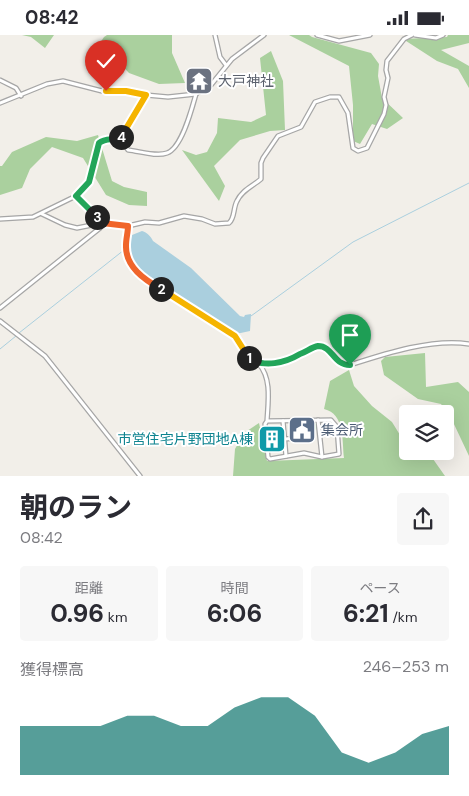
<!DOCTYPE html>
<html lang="ja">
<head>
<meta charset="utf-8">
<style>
	:root { --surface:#fff; --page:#f7f7f7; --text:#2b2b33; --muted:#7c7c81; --accent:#0f766e }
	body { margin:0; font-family:"DM Sans","Noto Sans JP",sans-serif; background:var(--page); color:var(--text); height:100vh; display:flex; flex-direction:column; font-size:19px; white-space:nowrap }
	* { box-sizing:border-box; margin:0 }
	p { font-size:16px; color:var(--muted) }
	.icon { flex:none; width:28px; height:28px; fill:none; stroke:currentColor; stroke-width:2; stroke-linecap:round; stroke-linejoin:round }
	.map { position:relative; height:441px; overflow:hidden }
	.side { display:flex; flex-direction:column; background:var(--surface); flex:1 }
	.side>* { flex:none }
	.buttons { position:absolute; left:399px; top:370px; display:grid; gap:10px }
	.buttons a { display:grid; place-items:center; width:55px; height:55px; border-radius:5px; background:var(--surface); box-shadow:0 5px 20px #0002; font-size:25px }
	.pin { position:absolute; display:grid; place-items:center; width:42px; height:42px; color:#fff; margin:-51px -21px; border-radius:50% 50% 50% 0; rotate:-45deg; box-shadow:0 0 5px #0007 }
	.pin .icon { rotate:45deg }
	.km { position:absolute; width:25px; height:25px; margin:-12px; border-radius:50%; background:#222; color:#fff; font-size:14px; line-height:25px; text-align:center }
	.round { display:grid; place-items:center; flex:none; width:52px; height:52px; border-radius:5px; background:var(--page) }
	.overview { display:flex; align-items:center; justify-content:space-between; height:85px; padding:0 20px }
	h1 { font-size:28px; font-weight:700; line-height:38px }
	.figures { display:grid; grid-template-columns:repeat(3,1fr); gap:8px; height:85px; padding:5px 20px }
	.figures div { display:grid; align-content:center; border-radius:5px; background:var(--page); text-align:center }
	.figures b { font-size:25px; font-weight:700 }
	.figures small { font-size:14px; font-weight:400 }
	.figures p { font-size:14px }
	.chart { height:140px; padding:10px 20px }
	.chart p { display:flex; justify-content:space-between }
	.chart svg { width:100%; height:90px; margin-top:5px; fill:var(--accent); opacity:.7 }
	.status { display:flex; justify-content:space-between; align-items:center; height:35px; padding:0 25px; background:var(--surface); direction:ltr }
	.status svg { height:14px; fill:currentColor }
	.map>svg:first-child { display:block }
	.forest { fill:#aad09e }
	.park { fill:#c8f9cf }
	.water { fill:#aacfde }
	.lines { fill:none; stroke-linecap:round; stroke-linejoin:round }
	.stream { stroke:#aacfde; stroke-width:1 }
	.street-casing { stroke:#a6a6a6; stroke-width:5.5 }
	.street { stroke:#fff; stroke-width:3 }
	.split-1-casing { stroke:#fff; stroke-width:10 }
	.split-2-casing { stroke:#fff; stroke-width:10 }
	.split-3-casing { stroke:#fff; stroke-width:10 }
	.split-4-casing { stroke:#fff; stroke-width:10 }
	.split-5-casing { stroke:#fff; stroke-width:10 }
	.split-1 { stroke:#22a559; stroke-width:6 }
	.split-2 { stroke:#f5b400; stroke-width:6 }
	.split-3 { stroke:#f0652b; stroke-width:6 }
	.split-4 { stroke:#22a559; stroke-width:6 }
	.split-5 { stroke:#f5b400; stroke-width:6 }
	.labels { text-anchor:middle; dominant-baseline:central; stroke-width:4; stroke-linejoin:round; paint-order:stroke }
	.worship-label { font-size:14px; fill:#5b616d; stroke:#fff; text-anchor:start }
	.service-label { font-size:14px; fill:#4e5e75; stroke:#fff; text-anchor:start }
	.culture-label { font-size:14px; fill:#0d838f; stroke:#fff; text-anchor:end }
</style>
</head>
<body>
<div class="status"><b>08:42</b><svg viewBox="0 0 49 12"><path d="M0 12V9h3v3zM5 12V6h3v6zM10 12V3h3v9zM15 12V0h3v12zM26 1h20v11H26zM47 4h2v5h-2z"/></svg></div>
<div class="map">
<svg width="469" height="441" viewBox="0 0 469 441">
	<rect width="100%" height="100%" fill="#f2efe9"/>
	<!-- forest -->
	<g class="forest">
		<path d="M 22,0 L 54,0 L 45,13 L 31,2 Z"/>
		<path d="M 107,0 L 172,0 L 172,18 L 185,48 L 159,49 L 129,38 L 110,18 L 93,41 L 88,26 L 104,2 Z"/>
		<path d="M 289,0 L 309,0 L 312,2 L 371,18 L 379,29 L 378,41 L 382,63 L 403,83 L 387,94 L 372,89 L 360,109 L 353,106 L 353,70 L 349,31 Z"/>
		<path d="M 448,0 L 469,0 L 469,8 L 441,15 L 469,31 L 469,53 L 458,34 L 437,26 L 403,4 L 447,2 Z"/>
		<path d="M 271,16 L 283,46 L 285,95 L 270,96 L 240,105 L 214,131 L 225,151 L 219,166 L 182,115 L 196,120 L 207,117 L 217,98 L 218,83 L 251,87 L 266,80 L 260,23 Z"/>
		<path d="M 98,100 L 112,146 L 124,152 L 147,157 L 147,171 L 129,170 L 106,160 L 83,123 L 52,112 L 30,134 L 22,153 L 0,160 L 0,131 L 2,131 L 12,117 L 46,102 L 77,106 Z"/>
		<path d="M 425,318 L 426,352 L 458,347 L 469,357 L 469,421 L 453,387 L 441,369 L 418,364 L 384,340 L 381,326 L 385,322 Z"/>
		<path d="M 349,335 L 354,351 L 372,371 L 392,387 L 400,400 L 407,403 L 408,416 L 425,416 L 433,424 L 445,441 L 233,441 L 235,414 L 244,398 L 259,388 L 267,426 L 344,423 C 342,405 345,379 324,374 L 330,346 Z"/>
	</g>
	<!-- park -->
	<path class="park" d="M 317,387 L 317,394 L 314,395 L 314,406 L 306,406 L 304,388 Z"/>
	<!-- water -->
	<path class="water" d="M 142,196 C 146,197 151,201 153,206 L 191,233 L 240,281 L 244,282 L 245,280 L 251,279 L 250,296 L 236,299 C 217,286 200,273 181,262 C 165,251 145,246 134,229 C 127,219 128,210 132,200 Z"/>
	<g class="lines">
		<!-- stream -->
		<g class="stream">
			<path d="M 251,281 L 353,207 L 469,148"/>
			<path d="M 19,298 L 124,215"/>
			<path d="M 0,314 L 16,301"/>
		</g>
		<!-- street casing -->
		<g class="street-casing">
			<g id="street">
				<path d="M 215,0 L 220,22 L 226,30"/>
				<path d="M 317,0 L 339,6 L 370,0"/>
				<path d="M 415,0 L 436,3 L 443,0"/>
				<path d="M 0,45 L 16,53 L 21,61"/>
				<path d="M 0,68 L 47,49 L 63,46 L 102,56 L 126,56 L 146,60 L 168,62 L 196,59 L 211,50 L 232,24 L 264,0"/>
				<path d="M 123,100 L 124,109 L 128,115 C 139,116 156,122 167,118 C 182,113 192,73 196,59"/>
				<path d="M 76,161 L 90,174 L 102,188"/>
				<path d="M 42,179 L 65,190 L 77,193 L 102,188 L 128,191 L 145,187 L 159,188 L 184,181 L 202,184 L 215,189 L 229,188 C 235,183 233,173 237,166 C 242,155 253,151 261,144 L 261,128 L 263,123 L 278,101 L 301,92 L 315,67 L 330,62 L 339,62 L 348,78 L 353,113 L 358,116 L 367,113 L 384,79 L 386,70 L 384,62 L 388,43 L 386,35 L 387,26 L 404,4 L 412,0"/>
				<path d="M 0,184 L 33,182 L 76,161 L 89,147 L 99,108 C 106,102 113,106 120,102 L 146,60"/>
				<path d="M 128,191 L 126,217 L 131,229 L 140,241 L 174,261 L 235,301 L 247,321 L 250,324 L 259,328 L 276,328 L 293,324 L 316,311 L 321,312 L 327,313 L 339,328 L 350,330 C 384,319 432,303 469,309"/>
				<path d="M 0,273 L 100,193 L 101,189"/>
				<path d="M 0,286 L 45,321 L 140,441"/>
				<path d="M 259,329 C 272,344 268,367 267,386 L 331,385 L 337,392 L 339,419 L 322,422 L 304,418 L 270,424 L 268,422 L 265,389 L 267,386"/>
				<path d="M 318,385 L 322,422"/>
				<path d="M 283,386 L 286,421"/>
				<path d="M 285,404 L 297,403"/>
			</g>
		</g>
		<!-- street -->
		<use href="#street" class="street"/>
	</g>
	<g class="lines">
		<!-- split-1 casing -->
		<g class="split-1-casing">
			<path id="split-1" d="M 249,323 C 264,333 285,328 300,319 C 306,317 312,312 318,311 C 333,311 333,330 350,330"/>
		</g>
		<!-- split-2 casing -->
		<g class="split-2-casing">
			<path id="split-2" d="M 161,254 L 235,301 L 249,323"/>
		</g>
		<!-- split-3 casing -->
		<g class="split-3-casing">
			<path id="split-3" d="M 97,182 L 102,188 L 128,191 C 128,197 126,204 126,210 C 125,232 145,245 161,254"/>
		</g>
		<!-- split-4 casing -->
		<g class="split-4-casing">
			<path id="split-4" d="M 97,182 L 76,161 L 89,147 L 99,108 C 106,102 114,106 121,102"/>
		</g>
		<!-- split-5 casing -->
		<g class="split-5-casing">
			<path id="split-5" d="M 106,56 L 126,56 L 146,60 L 121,102"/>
		</g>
		<!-- split-1 -->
		<use href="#split-1" class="split-1"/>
		<!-- split-2 -->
		<use href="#split-2" class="split-2"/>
		<!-- split-3 -->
		<use href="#split-3" class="split-3"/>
		<!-- split-4 -->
		<use href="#split-4" class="split-4"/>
		<!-- split-5 -->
		<use href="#split-5" class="split-5"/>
	</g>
	<!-- icons -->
	<defs>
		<g id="temple-square" transform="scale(1.4375)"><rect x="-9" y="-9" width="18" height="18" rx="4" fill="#6b7280" stroke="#fff"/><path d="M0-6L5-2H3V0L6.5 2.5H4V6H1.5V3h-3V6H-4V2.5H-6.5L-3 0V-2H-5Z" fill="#fff"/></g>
		<g id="civic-square" transform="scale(1.4375)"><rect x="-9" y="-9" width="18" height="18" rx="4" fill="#5c6f8a" stroke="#fff"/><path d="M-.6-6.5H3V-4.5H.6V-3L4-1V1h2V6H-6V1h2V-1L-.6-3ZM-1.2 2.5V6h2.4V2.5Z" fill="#fff"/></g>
		<g id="building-square" transform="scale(1.4375)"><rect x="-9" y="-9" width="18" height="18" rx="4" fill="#0f9aa8" stroke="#fff"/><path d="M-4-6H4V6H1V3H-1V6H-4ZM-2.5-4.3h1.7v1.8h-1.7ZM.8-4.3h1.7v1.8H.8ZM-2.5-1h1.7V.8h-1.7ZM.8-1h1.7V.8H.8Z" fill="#fff"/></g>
	</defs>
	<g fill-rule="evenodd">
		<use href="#temple-square" x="199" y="46"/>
		<use href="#civic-square" x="302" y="395"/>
		<use href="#building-square" x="272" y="404"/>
	</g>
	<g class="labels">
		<!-- worship labels -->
		<g class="worship-label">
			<text x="218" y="46">大戸神社</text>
		</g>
		<!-- service labels -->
		<g class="service-label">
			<text x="321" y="395">集会所</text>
		</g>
		<!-- culture labels -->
		<g class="culture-label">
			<text x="253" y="404">市営住宅片野団地A棟</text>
		</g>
	</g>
</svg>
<div class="buttons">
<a><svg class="icon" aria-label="layers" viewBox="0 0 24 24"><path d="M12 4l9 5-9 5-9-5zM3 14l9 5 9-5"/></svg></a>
</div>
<div class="pin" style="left:350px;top:330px;background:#1e9e55"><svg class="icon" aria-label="arrive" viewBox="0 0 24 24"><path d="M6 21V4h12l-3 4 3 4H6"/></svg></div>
<div class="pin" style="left:106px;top:56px;background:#d93025"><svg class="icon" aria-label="check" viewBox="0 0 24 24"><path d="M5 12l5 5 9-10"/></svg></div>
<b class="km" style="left:249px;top:323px">1</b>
<b class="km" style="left:161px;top:254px">2</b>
<b class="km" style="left:97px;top:182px">3</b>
<b class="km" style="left:121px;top:102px">4</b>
</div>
<section class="side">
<div class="overview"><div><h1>朝のラン</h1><p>08:42</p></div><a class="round"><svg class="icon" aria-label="share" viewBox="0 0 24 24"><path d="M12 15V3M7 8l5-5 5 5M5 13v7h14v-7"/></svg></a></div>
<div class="figures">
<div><p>距離</p><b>0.96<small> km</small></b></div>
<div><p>時間</p><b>6:06</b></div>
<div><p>ペース</p><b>6:21<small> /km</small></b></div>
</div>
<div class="chart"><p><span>獲得標高</span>246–253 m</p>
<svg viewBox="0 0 160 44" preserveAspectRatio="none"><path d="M0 44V20L10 20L20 20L30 20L40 15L50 15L60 20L70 20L80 11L90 6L100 6L110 15L120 33L130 38L140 33L150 24L160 20V44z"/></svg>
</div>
</section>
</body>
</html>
